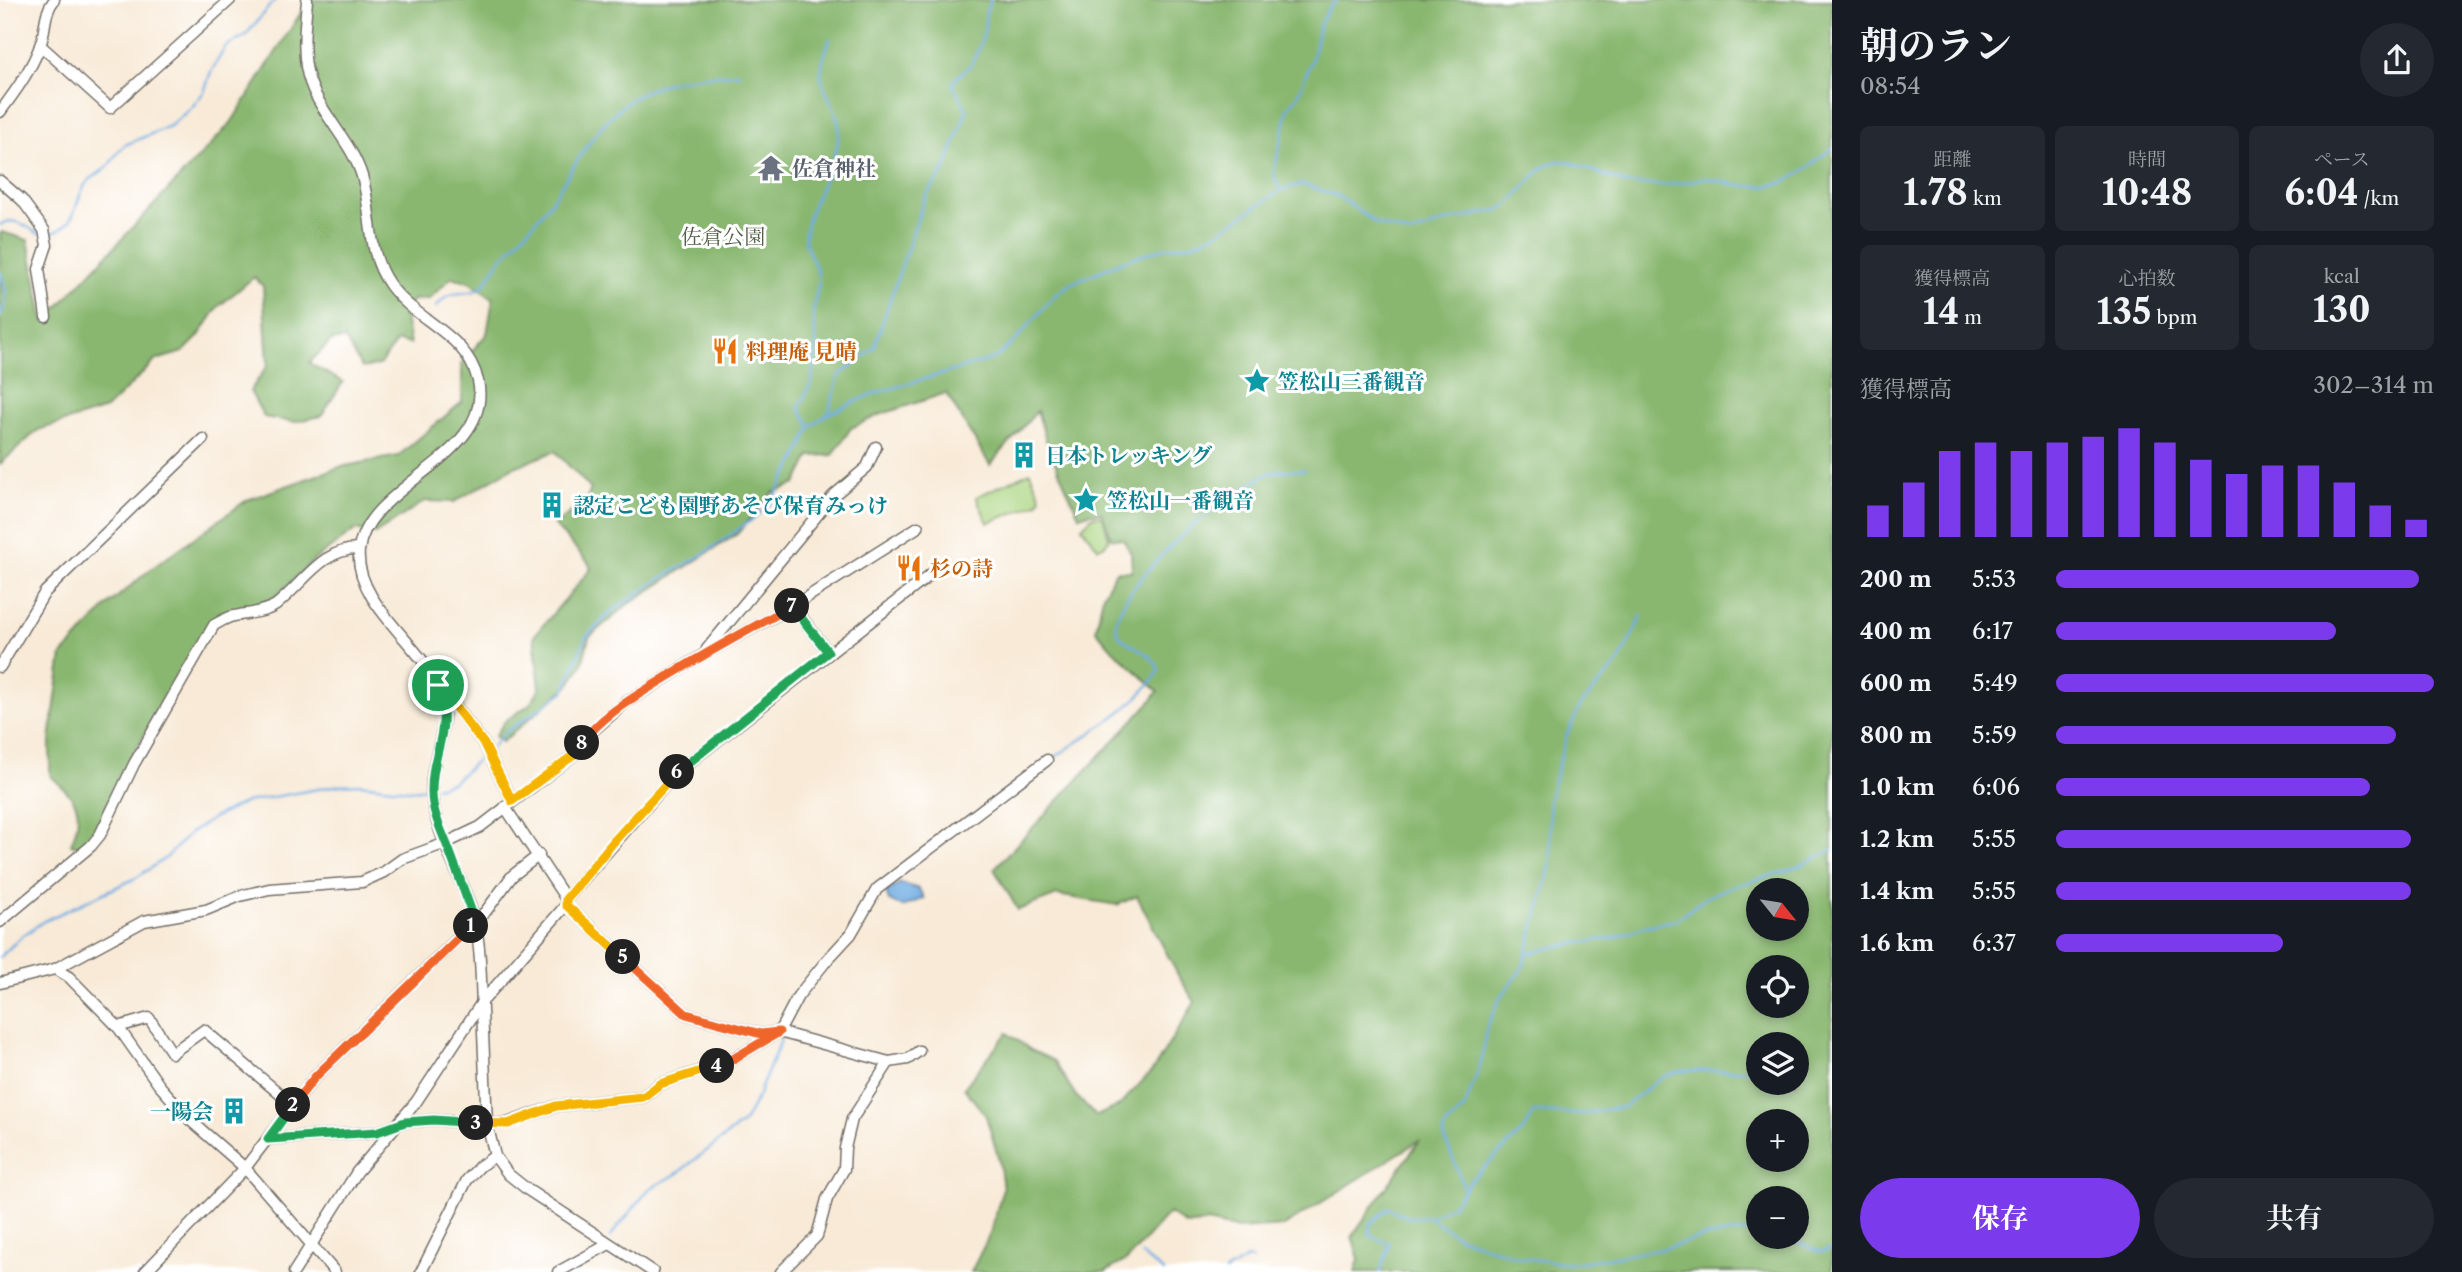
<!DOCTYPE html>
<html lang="ja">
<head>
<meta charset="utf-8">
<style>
	:root { --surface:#171b24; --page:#242831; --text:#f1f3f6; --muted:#9ea1a6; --accent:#7c3aed }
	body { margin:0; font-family:"Libre Caslon Text","Noto Serif JP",serif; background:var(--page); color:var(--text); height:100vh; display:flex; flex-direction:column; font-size:26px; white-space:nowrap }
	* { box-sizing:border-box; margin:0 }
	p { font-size:23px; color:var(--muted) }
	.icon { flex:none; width:38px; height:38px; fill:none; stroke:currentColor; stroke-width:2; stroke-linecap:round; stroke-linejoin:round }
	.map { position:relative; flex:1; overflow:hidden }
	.panel { display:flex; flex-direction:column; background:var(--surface); width:630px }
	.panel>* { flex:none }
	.needle { width:46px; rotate:120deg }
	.fabs { position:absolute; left:1746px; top:878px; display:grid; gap:14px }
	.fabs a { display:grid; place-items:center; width:63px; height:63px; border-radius:50%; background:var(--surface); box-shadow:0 4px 10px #0003; font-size:35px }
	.pin { position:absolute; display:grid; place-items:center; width:60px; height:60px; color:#fff; margin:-30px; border:4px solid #fff; border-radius:50%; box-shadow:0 2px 7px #0007 }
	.km { position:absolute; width:35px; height:35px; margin:-18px; border-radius:50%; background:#222; color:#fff; font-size:19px; line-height:35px; text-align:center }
	.round { display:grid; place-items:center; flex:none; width:74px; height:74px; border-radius:37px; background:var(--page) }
	.headline { display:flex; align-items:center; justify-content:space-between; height:119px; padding:0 28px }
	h1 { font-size:38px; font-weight:700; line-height:52px }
	.figures { display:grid; grid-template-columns:repeat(3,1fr); gap:10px; height:119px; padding:7px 28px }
	.figures div { display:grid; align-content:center; border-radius:10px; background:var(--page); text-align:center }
	.figures b { font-size:35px; font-weight:700 }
	.figures small { font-size:19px; font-weight:400 }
	.figures p { font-size:19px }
	.chart { height:196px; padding:14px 28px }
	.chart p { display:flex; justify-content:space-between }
	.chart svg { width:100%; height:126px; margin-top:7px; stroke:var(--accent); stroke-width:6 }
	.button { display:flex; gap:14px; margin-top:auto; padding:14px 28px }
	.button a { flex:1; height:80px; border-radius:42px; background:var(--accent); color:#fff; font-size:28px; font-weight:700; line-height:80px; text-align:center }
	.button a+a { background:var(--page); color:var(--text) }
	ul { padding:0 28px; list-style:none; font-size:23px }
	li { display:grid; grid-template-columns:112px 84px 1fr; align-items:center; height:52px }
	li i { height:18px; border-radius:9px; background:var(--accent) }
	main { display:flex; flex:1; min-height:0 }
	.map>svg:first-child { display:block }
	.green { fill:#acd682; stroke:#6c8056; stroke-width:2 }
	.forest { fill:#89b770; stroke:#5a714e; stroke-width:2; fill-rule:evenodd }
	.water { fill:#71ade3; stroke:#4e6c87; stroke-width:2 }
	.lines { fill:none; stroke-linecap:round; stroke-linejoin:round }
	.stream { stroke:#71ade3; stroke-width:2.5 }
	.minor-casing { stroke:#736e67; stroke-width:13 }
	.minor { stroke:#fff; stroke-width:10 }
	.split-1-casing { stroke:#fff; stroke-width:14 }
	.split-2-casing { stroke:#fff; stroke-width:14 }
	.split-3-casing { stroke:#fff; stroke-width:14 }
	.split-4-casing { stroke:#fff; stroke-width:14 }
	.split-5-casing { stroke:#fff; stroke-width:14 }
	.split-6-casing { stroke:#fff; stroke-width:14 }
	.split-7-casing { stroke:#fff; stroke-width:14 }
	.split-8-casing { stroke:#fff; stroke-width:14 }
	.split-9-casing { stroke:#fff; stroke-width:14 }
	.split-1 { stroke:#22a559; stroke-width:9 }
	.split-2 { stroke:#f0652b; stroke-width:9 }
	.split-3 { stroke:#22a559; stroke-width:9 }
	.split-4 { stroke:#f5b400; stroke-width:9 }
	.split-5 { stroke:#f0652b; stroke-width:9 }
	.split-6 { stroke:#f5b400; stroke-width:9 }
	.split-7 { stroke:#22a559; stroke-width:9 }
	.split-8 { stroke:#f0652b; stroke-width:9 }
	.split-9 { stroke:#f5b400; stroke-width:9 }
	.labels { text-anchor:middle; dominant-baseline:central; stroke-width:6; stroke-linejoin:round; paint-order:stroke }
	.worship-label { font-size:21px; font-weight:bold; fill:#5b616d; stroke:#fff; text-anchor:start }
	.park-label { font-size:21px; fill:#525e45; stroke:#fff }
	.food-label { font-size:21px; font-weight:bold; fill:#c56008; stroke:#fff; text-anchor:start }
	.culture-label { font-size:21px; font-weight:bold; fill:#0d838f; stroke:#fff; text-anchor:start }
</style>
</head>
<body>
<main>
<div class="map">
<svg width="1832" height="1272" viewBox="0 0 1832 1272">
	<rect width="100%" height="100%" fill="#fff"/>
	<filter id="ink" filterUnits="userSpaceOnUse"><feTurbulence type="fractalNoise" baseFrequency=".0143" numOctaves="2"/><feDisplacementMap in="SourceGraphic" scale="14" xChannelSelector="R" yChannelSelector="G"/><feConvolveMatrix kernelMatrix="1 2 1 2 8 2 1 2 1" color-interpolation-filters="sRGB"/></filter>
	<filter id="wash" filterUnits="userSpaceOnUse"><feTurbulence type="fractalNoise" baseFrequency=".00686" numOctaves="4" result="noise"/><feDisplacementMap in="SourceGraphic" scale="28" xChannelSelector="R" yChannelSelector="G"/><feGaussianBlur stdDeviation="1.57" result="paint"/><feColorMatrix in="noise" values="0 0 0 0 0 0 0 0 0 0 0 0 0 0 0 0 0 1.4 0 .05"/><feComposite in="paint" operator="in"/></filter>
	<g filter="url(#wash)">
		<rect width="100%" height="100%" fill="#f8ead7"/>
		<!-- green -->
		<g class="green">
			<path d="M 1030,472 L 1041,497 L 1038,503 L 988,523 L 976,497 Z"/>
			<path d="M 1093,516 L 1103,516 L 1109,540 L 1104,546 L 1098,548 L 1082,527 Z"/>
		</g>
		<!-- forest -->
		<path class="forest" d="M 309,0 L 1832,0 L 1832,1272 L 1355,1272 L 1359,1259 L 1352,1236 L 1420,1140 L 1284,1226 L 1238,1229 L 1207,1222 L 1186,1225 L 1169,1213 L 1127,1260 L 1105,1272 L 971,1272 L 990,1234 L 1003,1188 L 999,1160 L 986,1116 L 964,1088 L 1007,1033 L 1031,1050 L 1054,1061 L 1076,1096 L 1096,1116 L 1119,1106 L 1153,1070 L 1195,1002 L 1179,977 L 1137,896 L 1117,905 L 1057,895 L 1018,910 L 994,869 L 1151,701 L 1158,691 L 1113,650 L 1096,630 L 1103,595 L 1116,571 L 1132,571 L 1131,553 L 1123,539 L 1111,538 L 1102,513 L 1090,513 L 1079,516 L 1049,449 L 1037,411 L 990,465 L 946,393 L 879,415 L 851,428 L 833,455 L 810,456 L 796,484 L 772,493 L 737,534 L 627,605 L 589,637 L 582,665 L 569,685 L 502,742 L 495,736 L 505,721 L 530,704 L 540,688 L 534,636 L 591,569 L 588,562 L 554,525 L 586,501 L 591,489 L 555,451 L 512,468 L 454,502 L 425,501 L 375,534 L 355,530 L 314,560 L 267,606 L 223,613 L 206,632 L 131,757 L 93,835 L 82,847 L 71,844 C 86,807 76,800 50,775 L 50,739 L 62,655 L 109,604 L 151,569 L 247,500 L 340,467 L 398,456 L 462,402 L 462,362 L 487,334 L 493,299 L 469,282 L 452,277 L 429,299 L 413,300 L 404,312 L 410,344 L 397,341 L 379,365 L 362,368 L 345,339 L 331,341 L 309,363 L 343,382 L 321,416 L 294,422 L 264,417 L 250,391 L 268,365 L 263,286 L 254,277 L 218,307 L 198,337 L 183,352 L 156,360 L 106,409 L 38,430 L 0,464 L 0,234 L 2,232 L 28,240 L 44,322 L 231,123 ZM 1759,891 L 1797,891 L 1797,929 L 1759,929 ZM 1759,968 L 1797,968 L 1797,1006 L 1759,1006 ZM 1759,1045 L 1797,1045 L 1797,1083 L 1759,1083 ZM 1759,1122 L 1797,1122 L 1797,1160 L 1759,1160 ZM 1759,1199 L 1797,1199 L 1797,1237 L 1759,1237 Z"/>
		<!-- water -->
		<path class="water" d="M 900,883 L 919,889 L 924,898 L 903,907 L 889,901 L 886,892 Z"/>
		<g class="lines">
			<!-- stream -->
			<g class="stream">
				<path d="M 1281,190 L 1276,182 L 1274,172 L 1288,108 L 1298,96 L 1312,59 L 1319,27 L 1328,9 L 1337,0"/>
				<path d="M 0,225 C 13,215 27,227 39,234"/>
				<path d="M 51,233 C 79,224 73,204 85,185 C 90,177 101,173 107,167 C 114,160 117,151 125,145 L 170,126 L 192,107 L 204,92 L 211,72 L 226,46 L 245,36 L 275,0"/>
				<path d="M 0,272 C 7,289 9,300 0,317"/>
				<path d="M 818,276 C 817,261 804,251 805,235 C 809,197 840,165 839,127 C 838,109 822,89 821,76 C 820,64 827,49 830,39"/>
				<path d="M 436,307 C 440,303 444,298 448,296 C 459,290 473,296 483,286 C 490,278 494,267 501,259 C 517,241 536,223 550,203 C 581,158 604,103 661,85 C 686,77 714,75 740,73"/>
				<path d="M 828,414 L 839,376 L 874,348 L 925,197 L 945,170 L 967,110 L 952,83 C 957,76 963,73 968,68 C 975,60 982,42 984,32 C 987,18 983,14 991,0"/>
				<path d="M 811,426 L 799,408 L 811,384 L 814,366 L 816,347 L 813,312 L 819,281"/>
				<path d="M 489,750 L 506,732 L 564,692 L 586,637 L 612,611 L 660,579 L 702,555 L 753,519 L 770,504 L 797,458 L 811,426 L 828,414 L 873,394 L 986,361 L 998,356 L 1016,340 L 1054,296 L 1072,283 L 1126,260 L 1164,248 L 1191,244 L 1214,235 L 1281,190 L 1302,184 L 1338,196 L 1377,224 L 1411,234 L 1447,221 L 1499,210 L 1510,203 L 1542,168 L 1557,161 L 1570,162 L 1628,184 L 1665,185 L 1695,181 L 1701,178 C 1713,178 1722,182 1733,184 C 1781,193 1797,177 1832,148"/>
				<path d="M 1051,760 C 1083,737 1142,704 1159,670 C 1151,648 1121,645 1117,631 C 1108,603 1183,532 1205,516 C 1214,509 1224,505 1232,498 C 1244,489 1254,480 1268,474 C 1279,469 1293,470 1305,470"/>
				<path d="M 436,787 L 453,782 L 484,754"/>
				<path d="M 1527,954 L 1563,945 L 1614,938 L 1646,926 L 1676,920 L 1707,897 L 1728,888 L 1793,869 L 1832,850"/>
				<path d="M 0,957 L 22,936 L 44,921 L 136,878 L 167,857 L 190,833 L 215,817 L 246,802 L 340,785 L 360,784 L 409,790 L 429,788"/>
				<path d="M 1465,1189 L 1443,1134 L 1445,1127 L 1464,1109 L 1482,1060 L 1486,1030 L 1499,1000 L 1523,967 L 1548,876 L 1551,858 L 1549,800 L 1566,737 L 1581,705 L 1619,662 L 1642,616"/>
				<path d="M 1429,1217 L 1459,1237 L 1517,1257 L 1568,1264 L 1663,1249 L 1703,1237 L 1759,1230"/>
				<path d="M 610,1237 L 649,1189 L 675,1175 L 744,1122 L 760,1093 L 760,1090 L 781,1040"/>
				<path d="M 1785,1237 L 1821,1252 L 1832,1249"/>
				<path d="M 1141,1254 L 1164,1272"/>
				<path d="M 575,1272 L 579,1266"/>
				<path d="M 1225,1272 L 1247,1259 L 1252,1260"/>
				<path d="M 1380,1272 L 1390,1244 L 1370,1236 L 1370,1224 L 1388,1208 L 1407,1217 L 1429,1217 L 1453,1205 L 1471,1180 L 1526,1128 L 1533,1112 L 1580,1114 L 1624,1107 L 1661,1078 L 1681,1071 L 1759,1070"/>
			</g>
		</g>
	</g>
	<g filter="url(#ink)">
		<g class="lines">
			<!-- minor casing -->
			<g class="minor-casing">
				<g id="minor">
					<path d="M 307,0 C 305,26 301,57 310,82 C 322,116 351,141 362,176 C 373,213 366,252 390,285 C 416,322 467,333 478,381 C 495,457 366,484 359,550 C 354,601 417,642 438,684 C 456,723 428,757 432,796 C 435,835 465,881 475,922 C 481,950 481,981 482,1010 C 484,1048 485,1086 487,1124 L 495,1156 L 508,1174 L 528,1190 L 653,1272"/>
					<path d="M 40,45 L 110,108 L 230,0"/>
					<path d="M 0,112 C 15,92 31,70 40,46 C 46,31 43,14 54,0"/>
					<path d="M 0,181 L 22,200 L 44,230 L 47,245 L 39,269 L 46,317"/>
					<path d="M 793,606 L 828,652"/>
					<path d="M 707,649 L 833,496 L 867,467 L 876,447"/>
					<path d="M 0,667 L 45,592 L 203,439"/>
					<path d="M 442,689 L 484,744 L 512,801"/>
					<path d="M 505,807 L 566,899"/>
					<path d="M 566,905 L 686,1014 L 761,1034 L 779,1032 L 889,1062 L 908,1059 L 919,1051"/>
					<path d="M 0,922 L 91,846 L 100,835 L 134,764 L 214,625 C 220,622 227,617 234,616 C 248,613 264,613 276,605 C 303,584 322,548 359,549"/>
					<path d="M 55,969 L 69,977 L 118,1027 L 159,1085 L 190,1120 L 245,1168 L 335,1272"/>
					<path d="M 0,983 L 55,969 L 144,921 L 206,910 L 240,896 L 269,889 L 362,882 L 384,872 L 402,859 L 446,843 L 480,827 L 575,754 L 589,734 L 625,703 L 703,655 L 793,606 L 918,527"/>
					<path d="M 118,1027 L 149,1018 L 172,1053 L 204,1030 L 293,1105"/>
					<path d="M 268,1139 L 377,1132 L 405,1122 L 434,1120 L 487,1124 L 508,1123 L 556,1106 L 643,1097 L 660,1084 L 728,1062 L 779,1032 L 798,996 L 827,960 L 851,934 L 877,889 L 1047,760"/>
					<path d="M 145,1272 L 245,1168 L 315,1077 L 486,911 L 512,876 L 539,855"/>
					<path d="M 294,1272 L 357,1172 L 416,1102 L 482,1002 L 566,905 L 566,899 L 676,773 L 943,565"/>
					<path d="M 421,1272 L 467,1180 L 480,1166 L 495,1156"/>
					<path d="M 558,1272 L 609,1244"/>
					<path d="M 781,1272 L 817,1236 L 827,1199 L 844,1169 L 845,1148 L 852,1119 L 889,1062"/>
				</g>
			</g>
			<!-- minor -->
			<use href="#minor" class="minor"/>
		</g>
	</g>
	<g class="lines" filter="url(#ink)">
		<!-- split-1 casing -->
		<g class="split-1-casing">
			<path id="split-1" d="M 438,685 C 453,733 431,750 432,793 C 432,812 442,832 449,850 C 458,874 467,898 475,922 L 471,926"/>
		</g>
		<!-- split-2 casing -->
		<g class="split-2-casing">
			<path id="split-2" d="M 293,1105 L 315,1077 L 471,926"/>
		</g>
		<!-- split-3 casing -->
		<g class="split-3-casing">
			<path id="split-3" d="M 293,1105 L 268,1139 L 377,1132 L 405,1122 L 434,1120 L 476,1123"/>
		</g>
		<!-- split-4 casing -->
		<g class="split-4-casing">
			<path id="split-4" d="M 476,1123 L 508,1124 L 556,1106 L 643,1097 L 660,1084 L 717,1066"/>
		</g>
		<!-- split-5 casing -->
		<g class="split-5-casing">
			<path id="split-5" d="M 623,957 L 686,1014 L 761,1034 L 779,1032 L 728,1062 L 717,1066"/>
		</g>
		<!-- split-6 casing -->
		<g class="split-6-casing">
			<path id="split-6" d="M 623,957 L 566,905 L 566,899 L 615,840 L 677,772"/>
		</g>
		<!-- split-7 casing -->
		<g class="split-7-casing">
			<path id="split-7" d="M 677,772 L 828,652 L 792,606"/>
		</g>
		<!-- split-8 casing -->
		<g class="split-8-casing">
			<path id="split-8" d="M 582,743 C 600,717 631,699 657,683 C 701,656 746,631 792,606"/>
		</g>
		<!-- split-9 casing -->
		<g class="split-9-casing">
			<path id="split-9" d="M 438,685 L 484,744 L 512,801 L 575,754 L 582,743"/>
		</g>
		<!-- split-1 -->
		<use href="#split-1" class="split-1"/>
		<!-- split-2 -->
		<use href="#split-2" class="split-2"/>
		<!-- split-3 -->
		<use href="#split-3" class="split-3"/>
		<!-- split-4 -->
		<use href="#split-4" class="split-4"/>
		<!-- split-5 -->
		<use href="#split-5" class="split-5"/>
		<!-- split-6 -->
		<use href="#split-6" class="split-6"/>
		<!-- split-7 -->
		<use href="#split-7" class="split-7"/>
		<!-- split-8 -->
		<use href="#split-8" class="split-8"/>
		<!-- split-9 -->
		<use href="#split-9" class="split-9"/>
	</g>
	<!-- icons -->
	<defs>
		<g id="temple-bare" transform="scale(2.1)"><path d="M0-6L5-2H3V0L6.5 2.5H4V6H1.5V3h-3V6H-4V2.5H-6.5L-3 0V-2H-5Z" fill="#6b7280" stroke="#fff" stroke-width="2.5" paint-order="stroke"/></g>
		<g id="restaurant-bare" transform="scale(2.1)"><path d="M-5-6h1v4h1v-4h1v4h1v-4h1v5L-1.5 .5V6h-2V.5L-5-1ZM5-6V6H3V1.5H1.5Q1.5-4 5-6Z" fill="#e8710a" stroke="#fff" stroke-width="2.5" paint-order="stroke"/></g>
		<g id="sight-bare" transform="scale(2.1)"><path d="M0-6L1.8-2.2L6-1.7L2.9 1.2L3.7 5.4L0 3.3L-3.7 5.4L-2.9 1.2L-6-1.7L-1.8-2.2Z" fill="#0f9aa8" stroke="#fff" stroke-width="2.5" paint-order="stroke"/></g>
		<g id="building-bare" transform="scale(2.1)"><path d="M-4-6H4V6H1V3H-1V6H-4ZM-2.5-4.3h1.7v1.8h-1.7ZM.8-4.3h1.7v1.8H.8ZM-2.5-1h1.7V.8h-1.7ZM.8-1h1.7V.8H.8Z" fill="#0f9aa8" stroke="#fff" stroke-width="2.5" paint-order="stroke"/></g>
	</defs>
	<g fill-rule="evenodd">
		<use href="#temple-bare" x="771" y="168"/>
		<use href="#restaurant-bare" x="725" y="351"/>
		<use href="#sight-bare" x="1257" y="381"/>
		<use href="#building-bare" x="1024" y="455"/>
		<use href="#sight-bare" x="1086" y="500"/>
		<use href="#building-bare" x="552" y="505"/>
		<use href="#restaurant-bare" x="909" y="568"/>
		<use href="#building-bare" x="234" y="1111"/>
	</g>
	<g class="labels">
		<!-- worship labels -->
		<g class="worship-label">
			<text x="792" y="168">佐倉神社</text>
		</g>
		<!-- park labels -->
		<g class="park-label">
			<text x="723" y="236">佐倉公園</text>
		</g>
		<!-- food labels -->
		<g class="food-label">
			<text x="746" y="351">料理庵 見晴</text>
			<text x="930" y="568">杉の詩</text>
		</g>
		<!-- culture labels -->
		<g class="culture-label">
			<text x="1278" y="381">笠松山三番観音</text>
			<text x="1045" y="455">日本トレッキング</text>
			<text x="1107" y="500">笠松山一番観音</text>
			<text x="573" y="505">認定こども園野あそび保育みっけ</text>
			<text x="213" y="1111" text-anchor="end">一陽会</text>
		</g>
	</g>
</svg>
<div class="fabs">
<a><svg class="needle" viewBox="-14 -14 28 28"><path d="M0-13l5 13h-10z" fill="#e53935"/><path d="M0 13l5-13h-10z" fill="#9ea1a6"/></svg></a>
<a><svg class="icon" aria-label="locate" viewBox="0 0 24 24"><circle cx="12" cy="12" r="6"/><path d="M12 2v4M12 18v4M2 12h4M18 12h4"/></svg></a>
<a><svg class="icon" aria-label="layers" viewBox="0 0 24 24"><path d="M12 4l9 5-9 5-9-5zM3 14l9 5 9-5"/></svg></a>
<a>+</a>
<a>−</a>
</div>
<div class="pin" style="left:438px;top:685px;background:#1e9e55"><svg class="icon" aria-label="arrive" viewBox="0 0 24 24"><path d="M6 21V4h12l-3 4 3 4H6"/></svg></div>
<b class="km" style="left:471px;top:926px">1</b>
<b class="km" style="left:293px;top:1105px">2</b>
<b class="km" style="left:476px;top:1123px">3</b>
<b class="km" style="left:717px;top:1066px">4</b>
<b class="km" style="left:623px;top:957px">5</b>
<b class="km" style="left:677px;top:772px">6</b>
<b class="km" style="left:792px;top:606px">7</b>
<b class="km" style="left:582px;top:743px">8</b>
</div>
<section class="panel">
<div class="headline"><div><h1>朝のラン</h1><p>08:54</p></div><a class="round"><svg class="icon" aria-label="share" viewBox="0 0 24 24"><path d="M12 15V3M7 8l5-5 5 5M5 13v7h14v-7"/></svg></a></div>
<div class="figures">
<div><p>距離</p><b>1.78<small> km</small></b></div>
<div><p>時間</p><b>10:48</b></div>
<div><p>ペース</p><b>6:04<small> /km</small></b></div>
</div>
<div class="figures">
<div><p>獲得標高</p><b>14<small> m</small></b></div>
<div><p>心拍数</p><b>135<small> bpm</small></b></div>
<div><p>kcal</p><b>130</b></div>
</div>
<div class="chart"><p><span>獲得標高</span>302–314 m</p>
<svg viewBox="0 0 160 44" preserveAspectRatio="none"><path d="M5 44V33M15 44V25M25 44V14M35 44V11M45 44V14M55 44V11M65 44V9M75 44V6M85 44V11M95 44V17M105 44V22M115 44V19M125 44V19M135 44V25M145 44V33M155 44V38"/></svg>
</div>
<ul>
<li><b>200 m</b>5:53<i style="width:96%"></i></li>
<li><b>400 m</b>6:17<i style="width:74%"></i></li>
<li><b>600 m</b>5:49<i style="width:100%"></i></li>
<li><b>800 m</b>5:59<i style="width:90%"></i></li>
<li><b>1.0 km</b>6:06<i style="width:83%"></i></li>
<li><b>1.2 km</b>5:55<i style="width:94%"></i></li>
<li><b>1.4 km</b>5:55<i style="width:94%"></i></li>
<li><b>1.6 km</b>6:37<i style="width:60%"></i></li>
</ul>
<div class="button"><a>保存</a><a>共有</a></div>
</section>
</main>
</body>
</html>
